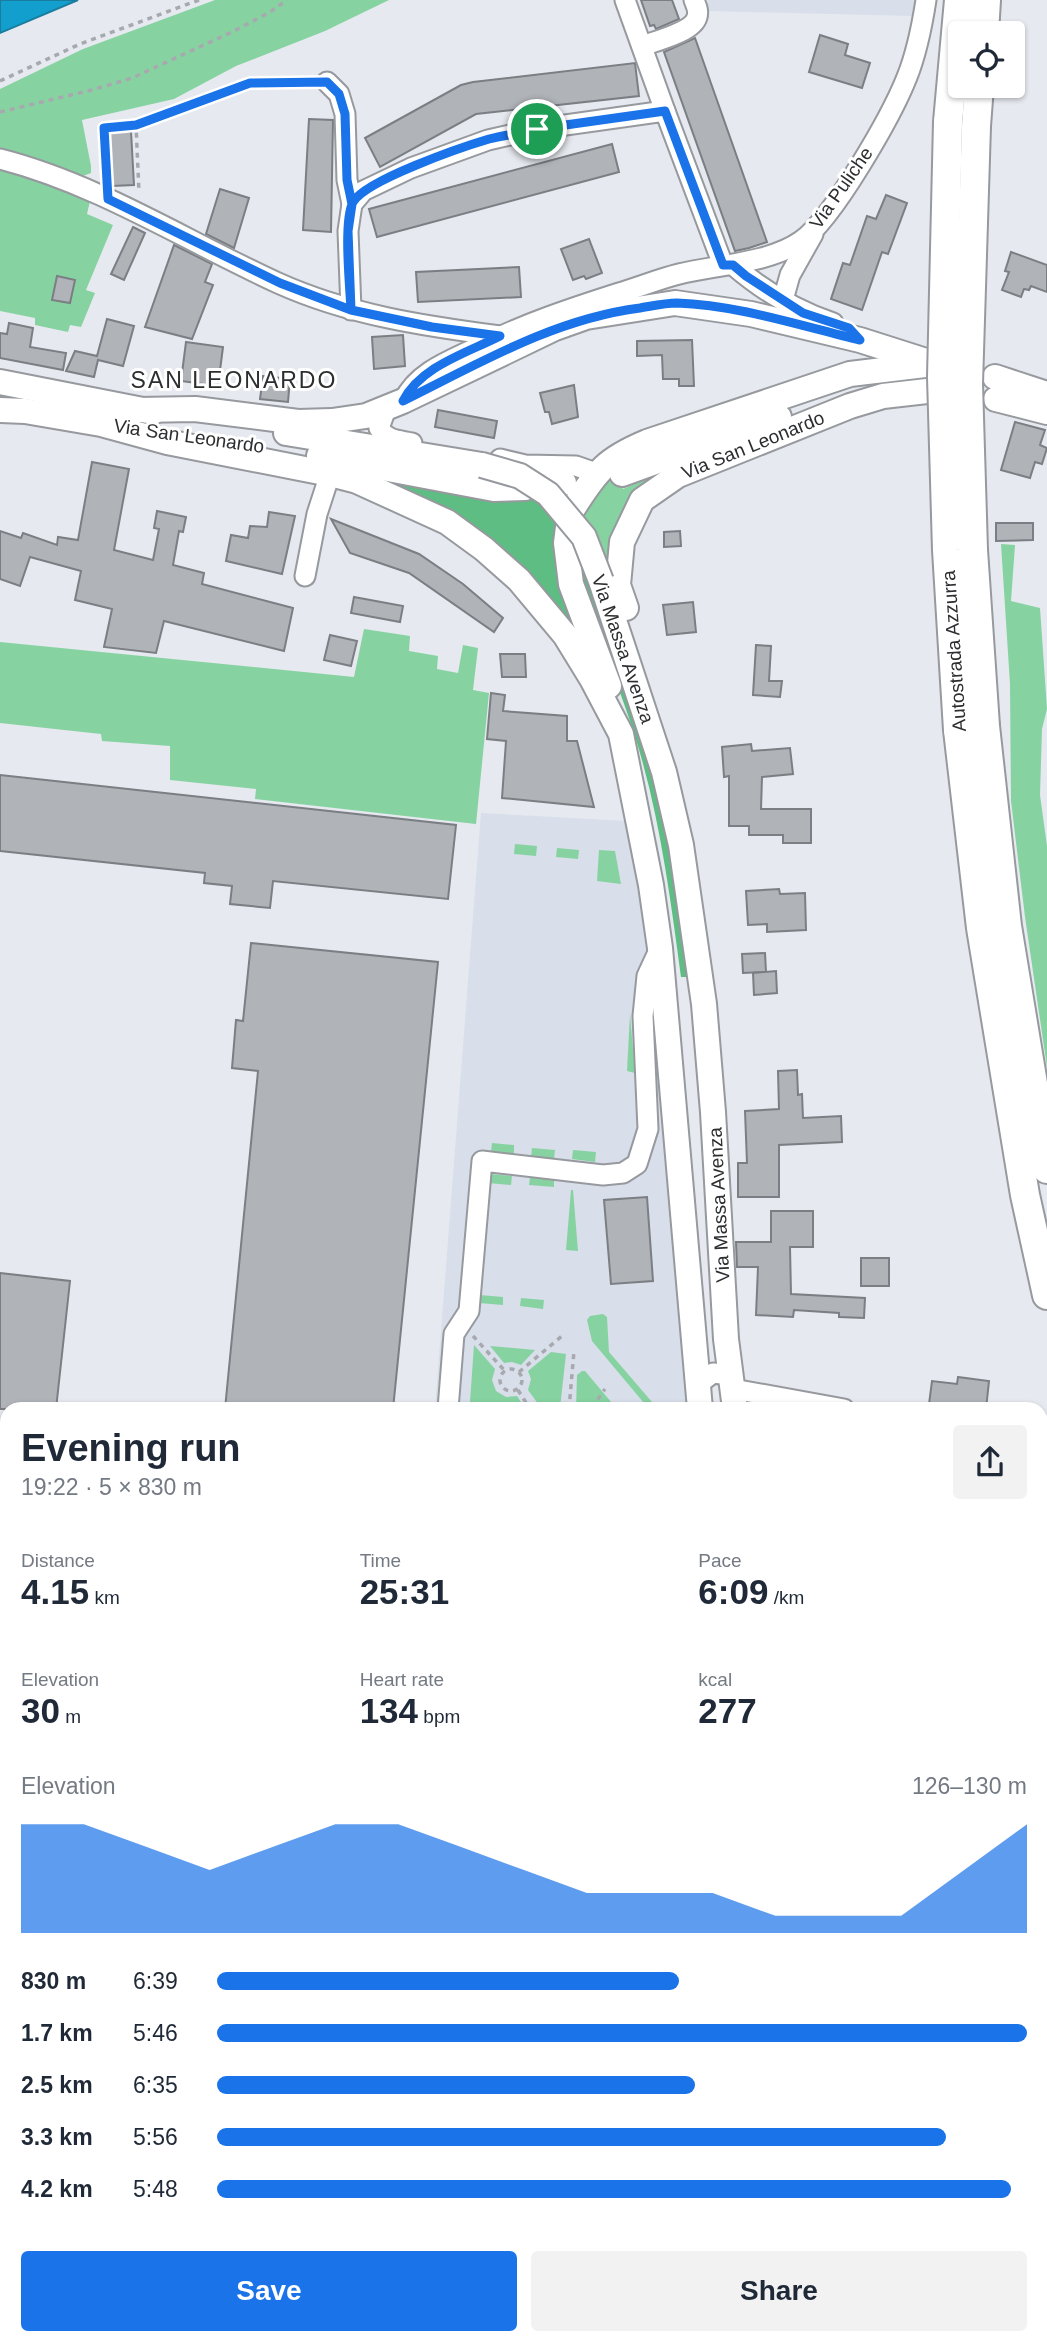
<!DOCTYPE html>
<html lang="en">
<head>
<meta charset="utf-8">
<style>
	:root { --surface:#fff; --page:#f2f2f3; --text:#1f2937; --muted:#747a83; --accent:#1a73e8 }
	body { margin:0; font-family:Arial,sans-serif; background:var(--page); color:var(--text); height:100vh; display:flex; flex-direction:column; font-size:26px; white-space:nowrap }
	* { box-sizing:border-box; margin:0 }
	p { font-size:23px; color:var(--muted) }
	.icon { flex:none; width:38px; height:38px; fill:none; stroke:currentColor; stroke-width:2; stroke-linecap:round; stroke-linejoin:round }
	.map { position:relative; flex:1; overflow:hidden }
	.details { position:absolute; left:0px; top:1402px; width:1048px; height:943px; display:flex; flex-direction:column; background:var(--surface); border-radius:21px 21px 0 0; box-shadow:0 2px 5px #0004 }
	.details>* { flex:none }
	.buttons { position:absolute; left:948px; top:21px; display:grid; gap:14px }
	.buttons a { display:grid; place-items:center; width:77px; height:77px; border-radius:7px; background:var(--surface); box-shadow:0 2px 5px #0004; font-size:35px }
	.pin { position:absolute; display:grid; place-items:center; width:60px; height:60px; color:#fff; margin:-30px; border:4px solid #fff; border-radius:50%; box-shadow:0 2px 7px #0007 }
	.round { display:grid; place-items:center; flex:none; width:74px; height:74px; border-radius:7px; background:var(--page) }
	.overview { display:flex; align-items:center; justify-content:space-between; height:119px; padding:0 21px }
	h1 { font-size:38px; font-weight:700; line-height:52px }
	.stats { display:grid; grid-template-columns:repeat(3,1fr); gap:10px; height:119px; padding:7px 21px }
	.stats div { display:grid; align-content:center }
	.stats b { font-size:35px; font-weight:700 }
	.stats small { font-size:19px; font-weight:400 }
	.stats p { font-size:19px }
	.chart { height:196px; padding:14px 21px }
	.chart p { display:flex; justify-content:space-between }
	.chart svg { width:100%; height:126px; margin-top:7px; fill:var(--accent); opacity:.7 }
	.action { display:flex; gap:14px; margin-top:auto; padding:14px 21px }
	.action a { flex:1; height:80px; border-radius:7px; background:var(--accent); color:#fff; font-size:28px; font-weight:700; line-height:80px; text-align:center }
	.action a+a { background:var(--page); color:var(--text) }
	ul { padding:0 21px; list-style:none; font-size:23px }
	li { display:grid; grid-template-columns:112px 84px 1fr; align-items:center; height:52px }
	li i { height:18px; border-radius:9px; background:var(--accent) }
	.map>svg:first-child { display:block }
	.built { fill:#d8deea }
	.green { fill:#86d3a1 }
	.forest { fill:#5dbd82 }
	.water { fill:#129fce; stroke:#1a7d9f; stroke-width:2 }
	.building { fill:#b0b3b8; stroke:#7b7e83; stroke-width:2 }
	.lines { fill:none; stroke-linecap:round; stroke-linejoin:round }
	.minor-casing { stroke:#96999e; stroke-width:23 }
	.major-casing { stroke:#96999e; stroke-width:28 }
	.highway-casing { stroke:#96999e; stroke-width:32 }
	.path { stroke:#a7a9ae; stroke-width:3.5; stroke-dasharray:5 5; stroke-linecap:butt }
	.minor { stroke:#fff; stroke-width:19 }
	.major { stroke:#fff; stroke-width:24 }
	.highway { stroke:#fff; stroke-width:28 }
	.major-bridge-casing { stroke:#96999e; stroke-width:28; stroke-linecap:butt }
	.highway-bridge-casing { stroke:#96999e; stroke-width:32; stroke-linecap:butt }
	.major-bridge { stroke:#fff; stroke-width:24 }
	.highway-bridge { stroke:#fff; stroke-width:28 }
	.route-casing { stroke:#fff; stroke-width:14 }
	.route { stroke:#1a73e8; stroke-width:9 }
	.labels { text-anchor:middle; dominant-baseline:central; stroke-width:6; stroke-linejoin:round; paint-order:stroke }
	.street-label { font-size:19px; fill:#2d2e30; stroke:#fff }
	.quarter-label { font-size:23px; letter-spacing:2px; fill:#2d2e30; stroke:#fff }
</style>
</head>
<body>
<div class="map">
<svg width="1047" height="2344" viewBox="0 0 1047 2344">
	<rect width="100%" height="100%" fill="#e6e9ef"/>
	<!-- built -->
	<g class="built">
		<path d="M 708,0 L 915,0 L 913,16 L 707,11 Z"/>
		<path d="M 481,813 L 627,821 L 652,973 L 690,1409 L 435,1409 Z"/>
		<path d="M 1041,1484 L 1047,1486 L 1047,1640 L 1041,1639 Z"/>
		<path d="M 0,1807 L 2,1807 L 0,1823 L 7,1825 L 7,2092 L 0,2091 Z"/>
		<path d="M 1041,2187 L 1047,2188 L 1047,2344 L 951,2344 L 916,2338 L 1041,2338 Z"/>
	</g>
	<!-- green -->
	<g class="green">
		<path d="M 215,0 L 389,0 L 325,31 L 236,66 L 174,99 L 82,120 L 91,166 L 91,173 L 75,179 L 0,150 L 0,89 L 83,49 Z"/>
		<path d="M 0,169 L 45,183 L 90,201 L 87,214 L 113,225 L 86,290 L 95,293 L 81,327 L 70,325 L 68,332 L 35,325 L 35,318 L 0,311 Z"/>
		<path d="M 617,465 L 623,489 L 670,469 L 611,575 L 596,538 L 580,514 Z"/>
		<path d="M 1001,544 L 1015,545 L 1011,601 L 1040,608 L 1047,709 L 1042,729 L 1040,795 L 1047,846 L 1047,1067 L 1025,917 L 1011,801 L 1010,684 Z"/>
		<path d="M 364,629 L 410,636 L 409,651 L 438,656 L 437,669 L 458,673 L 463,645 L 478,648 L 473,690 L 489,693 L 476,824 L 255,799 L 256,789 L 170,780 L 170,746 L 102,741 L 101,734 L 0,723 L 0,642 L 354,677 Z"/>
		<path d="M 515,844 L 537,846 L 536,856 L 514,854 Z"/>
		<path d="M 557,848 L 579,850 L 578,859 L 556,857 Z"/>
		<path d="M 599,850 L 615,851 L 621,884 L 597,881 Z"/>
		<path d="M 630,1014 L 635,1073 L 627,1071 Z"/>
		<path d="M 492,1143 L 514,1145 L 514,1154 L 491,1152 Z"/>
		<path d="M 532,1148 L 555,1150 L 554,1159 L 531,1157 Z"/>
		<path d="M 573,1150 L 596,1152 L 595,1162 L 572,1159 Z"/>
		<path d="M 489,1174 L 512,1176 L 511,1185 L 488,1183 Z"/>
		<path d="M 530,1177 L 554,1179 L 554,1187 L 529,1185 Z"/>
		<path d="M 571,1190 L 573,1190 L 578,1251 L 566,1250 Z"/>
		<path d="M 480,1295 L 503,1297 L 503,1305 L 479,1303 Z"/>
		<path d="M 521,1298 L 544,1300 L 543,1309 L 520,1306 Z"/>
		<path d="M 603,1314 L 607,1317 L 609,1352 L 658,1409 L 649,1409 L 592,1341 L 587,1320 L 590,1316 Z"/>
		<path d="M 474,1345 L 495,1369 L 492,1380 L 496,1391 L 506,1397 L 517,1396 L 523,1405 L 470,1402 Z"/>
		<path d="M 490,1346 L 535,1350 L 521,1365 L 512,1362 L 504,1363 Z"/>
		<path d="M 551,1352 L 566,1354 L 560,1408 L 539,1405 L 528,1390 L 531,1379 L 528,1371 Z"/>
		<path d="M 582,1371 L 585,1371 L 617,1409 L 576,1409 L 577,1375 Z"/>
	</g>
	<!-- forest -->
	<g class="forest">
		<path d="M 370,478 L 495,502 L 541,499 L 558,516 L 585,643 L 570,629 Z"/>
		<path d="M 583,549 L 659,771 L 691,977 L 681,977 C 670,895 659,810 633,730 C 616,678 595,627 577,575 Z"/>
	</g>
	<!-- water -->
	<path class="water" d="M 0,0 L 78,0 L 0,33 Z"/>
	<!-- building -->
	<g class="building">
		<path d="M 641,0 L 672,0 L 679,19 L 656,29 L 654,25 L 650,26 Z"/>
		<path d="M 820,35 L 848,44 L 845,55 L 870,63 L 862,88 L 809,72 Z"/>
		<path d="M 695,38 L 767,242 L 749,248 L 735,251 L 664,52 Z"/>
		<path d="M 635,63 L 639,96 L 476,114 L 380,167 L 365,138 L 461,85 L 473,82 Z"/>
		<path d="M 309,119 L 333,120 L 331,232 L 303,230 Z"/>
		<path d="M 131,131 L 134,185 L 112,186 L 109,132 Z"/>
		<path d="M 612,144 L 619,172 L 377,237 L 369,209 Z"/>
		<path d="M 220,189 L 249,198 L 234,248 L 206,234 Z"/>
		<path d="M 886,195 L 907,203 L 888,254 L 882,252 L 862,310 L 831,299 L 843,263 L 850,265 L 867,216 L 876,219 Z"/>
		<path d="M 133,227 L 145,233 L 124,280 L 111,274 Z"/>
		<path d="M 589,239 L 602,273 L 586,279 L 584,276 L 573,280 L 561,249 Z"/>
		<path d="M 174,245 L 212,264 L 205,282 L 213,285 L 192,339 L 145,327 Z"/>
		<path d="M 1011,252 L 1047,265 L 1047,292 L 1031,286 L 1029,290 L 1024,289 L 1021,297 L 1002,290 L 1009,272 L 1005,271 Z"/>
		<path d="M 519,267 L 521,297 L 418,302 L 416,272 Z"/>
		<path d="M 57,276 L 75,280 L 70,303 L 52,300 Z"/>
		<path d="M 107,319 L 134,326 L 123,366 L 98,360 L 94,377 L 66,371 L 75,351 L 97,356 Z"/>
		<path d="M 9,323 L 33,328 L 30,347 L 66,353 L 63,370 L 0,358 L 0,333 L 7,334 Z"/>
		<path d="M 403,335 L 405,366 L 374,369 L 372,337 Z"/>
		<path d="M 692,340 L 694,386 L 679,386 L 679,379 L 663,379 L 662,355 L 637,356 L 637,341 Z"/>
		<path d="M 186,342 L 223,347 L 218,386 L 181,381 Z"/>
		<path d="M 263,376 L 290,379 L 288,402 L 260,399 Z"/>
		<path d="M 574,385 L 578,417 L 552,424 L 549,412 L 545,412 L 540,393 Z"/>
		<path d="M 438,410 L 497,421 L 494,438 L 435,427 Z"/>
		<path d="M 1015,422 L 1045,430 L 1040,445 L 1047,448 L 1042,464 L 1035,462 L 1030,478 L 1001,470 Z"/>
		<path d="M 92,462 L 129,469 L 114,550 L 153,560 L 159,529 L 154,528 L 157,511 L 186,517 L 183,532 L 179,531 L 173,565 L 204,573 L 202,584 L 293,608 L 284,651 L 164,621 L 156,653 L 104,647 L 112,609 L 75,600 L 81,571 L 30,557 L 20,586 L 0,579 L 0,531 L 21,538 L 23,533 L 57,545 L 58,537 L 78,540 Z"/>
		<path d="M 269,512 L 295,516 L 282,574 L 226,561 L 231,535 L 248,538 L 250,526 L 267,527 Z"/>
		<path d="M 331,519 L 419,554 L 463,584 L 503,618 L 494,632 L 409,573 L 350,553 Z"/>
		<path d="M 996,523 L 1033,523 L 1033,540 L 996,541 Z"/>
		<path d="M 680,531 L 681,546 L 664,547 L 664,532 Z"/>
		<path d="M 354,597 L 403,606 L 400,622 L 351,613 Z"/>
		<path d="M 693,602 L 696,632 L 667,635 L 663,605 Z"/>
		<path d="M 330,635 L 357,641 L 351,666 L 324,660 Z"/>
		<path d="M 756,645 L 771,646 L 769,681 L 782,681 L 780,697 L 753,695 Z"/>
		<path d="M 500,654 L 525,654 L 526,677 L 502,677 Z"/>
		<path d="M 491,693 L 505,695 L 503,711 L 567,716 L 567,741 L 577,741 L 594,807 L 502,798 L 506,741 L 487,739 Z"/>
		<path d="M 751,744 L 752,751 L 790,748 L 793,774 L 762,777 L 761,809 L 811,809 L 811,843 L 783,843 L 783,835 L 749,835 L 749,826 L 729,826 L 729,776 L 724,777 L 722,747 Z"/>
		<path d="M 0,775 L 456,825 L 448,899 L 273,881 L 270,908 L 230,904 L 232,886 L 204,883 L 205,873 L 0,851 Z"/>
		<path d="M 779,889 L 780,894 L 805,893 L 806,930 L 767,932 L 767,924 L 748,925 L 746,891 Z"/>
		<path d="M 251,943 L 438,962 L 393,1409 L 225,1409 L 258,1071 L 232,1068 L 236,1020 L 243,1021 Z"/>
		<path d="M 765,953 L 766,972 L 743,973 L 742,954 Z"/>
		<path d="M 776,971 L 777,993 L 754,995 L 753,973 Z"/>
		<path d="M 797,1070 L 798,1095 L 802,1094 L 803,1118 L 841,1116 L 842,1142 L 779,1145 L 779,1197 L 738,1197 L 738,1163 L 747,1163 L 745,1111 L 779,1109 L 778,1071 Z"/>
		<path d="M 647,1197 L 653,1281 L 611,1284 L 604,1200 Z"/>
		<path d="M 771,1211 L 813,1211 L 813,1247 L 790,1247 L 791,1294 L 865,1298 L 864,1318 L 839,1317 L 839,1313 L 794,1310 L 793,1317 L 756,1315 L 758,1267 L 737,1267 L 736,1242 L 771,1242 Z"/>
		<rect x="861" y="1258" width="28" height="28"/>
		<path d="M 0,1273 L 70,1281 L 56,1409 L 0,1409 Z"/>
		<path d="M 958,1377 L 989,1381 L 986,1409 L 929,1404 L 932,1381 L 957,1384 Z"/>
	</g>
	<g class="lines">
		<!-- minor casing -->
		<g class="minor-casing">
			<g id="minor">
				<path d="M 625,0 L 665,111"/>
				<path d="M 642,46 C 656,41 693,32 697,17 C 699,11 696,5 694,0"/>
				<path d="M 327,82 L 339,94 L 345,114 L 347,180 L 352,204"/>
				<path d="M 0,159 C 98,184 186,241 278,283 C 349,315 424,326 500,336"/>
				<path d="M 733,265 C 762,290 797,311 833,323"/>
				<path d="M 783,300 L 790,275 L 813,234"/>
				<path d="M 351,310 L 348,231 L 352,204 L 363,191 L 411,168 L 488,140 L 537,129 L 665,111 L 723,265"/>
				<path d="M 404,400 C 418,371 452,360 480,346 C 524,324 572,308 619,293 C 639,287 659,279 679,274 C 716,265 770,263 801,241 C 833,219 892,115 907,77 C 917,52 922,26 926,0"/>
				<path d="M 386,409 L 379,428 C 387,441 399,440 412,443"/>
				<path d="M 500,459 L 525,465 L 576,466 L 596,473"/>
				<path d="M 305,576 L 317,514 L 330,474"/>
				<path d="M 697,1385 L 713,1373 L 731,1375"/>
				<path d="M 733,1389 L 844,1409"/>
				<path d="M 448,1409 L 454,1334 L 469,1311 L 482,1161 L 603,1175 L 623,1173 L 637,1164 L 648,1129 L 643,1016 L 647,976 L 660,948"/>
				<path d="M 1041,1451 L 1047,1452"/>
				<path d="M 0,1878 L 7,1879"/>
				<path d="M 1041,1940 L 1047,1941"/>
				<path d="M 0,2079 L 7,2080"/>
				<path d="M 350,2344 L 351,2338"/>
				<path d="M 370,2344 L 371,2338"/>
			</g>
		</g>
		<!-- major casing -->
		<g class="major-casing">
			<g id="major">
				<path d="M 995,377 L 1047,394"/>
				<path d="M 0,382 L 153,412"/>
				<path d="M 996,399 L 1047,412"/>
				<path d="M 0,410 L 25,411 L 101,424 L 167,442 L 330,474 L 357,481 L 447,522 L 484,549 L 519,580 L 565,635 L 592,679 L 621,734 L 651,885 L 660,948 L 700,1409"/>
				<path d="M 138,410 L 195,409 L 298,422 L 332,421 L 366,416 L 403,401 L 555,328 L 586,317 L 675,303 L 751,314 L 860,340 L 926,361"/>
				<path d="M 286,433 L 482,465"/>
				<path d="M 319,456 L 494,489 L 525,488"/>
				<path d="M 622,474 L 779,417"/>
				<path d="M 551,485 L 564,483"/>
				<path d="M 574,507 C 597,471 606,459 647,442 L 850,374 L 925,365"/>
				<path d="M 568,527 L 566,543 L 571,584 L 609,686"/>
				<path d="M 601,581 L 664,772 L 681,845 L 704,1004 L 713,1112 L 726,1339 L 735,1409"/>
				<path d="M 626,608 L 618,585 L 622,542 L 642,500 L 678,475 L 850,406 L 883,396 L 927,391"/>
				<path d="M 0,2283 L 7,2284"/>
				<path d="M 500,2338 L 514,2344"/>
				<path d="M 619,2338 L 670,2344"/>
				<path d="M 814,2338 L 826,2344"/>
				<path d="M 721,2344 L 740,2340"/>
			</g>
		</g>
		<!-- highway casing -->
		<g class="highway-casing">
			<g id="highway">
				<path d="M 984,33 L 986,0"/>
				<path d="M 948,122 L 959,0"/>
				<path d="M 976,126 L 979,86"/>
				<path d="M 985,726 L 1007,926 L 1047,1169"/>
				<path d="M 958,730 L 981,928 L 1025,1195 L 1047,1295"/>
			</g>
		</g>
		<!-- path -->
		<g class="path">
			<path d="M 0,81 L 80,44 L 199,0"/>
			<path d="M 0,112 L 92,90 L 132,78 L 232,32 L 270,12 L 287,0"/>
			<path d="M 136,125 L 250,83 L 309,82"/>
			<path d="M 107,178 L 104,128 L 136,125 L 139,192"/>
			<path d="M 473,1336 L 505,1371"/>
			<circle cx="511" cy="1380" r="11"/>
			<path d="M 519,1372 L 562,1336"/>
			<path d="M 518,1390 L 530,1409"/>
			<path d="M 569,1409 L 574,1351"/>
			<path d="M 597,1409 L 596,1402 L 605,1389"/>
			<path d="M 0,2309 L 7,2309"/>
			<path d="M 265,2338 L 319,2344"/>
			<path d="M 890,2338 L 916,2344"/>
		</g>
		<!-- minor -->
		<use href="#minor" class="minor"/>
		<!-- major -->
		<use href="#major" class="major"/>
		<!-- highway -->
		<use href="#highway" class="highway"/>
		<!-- major-bridge casing -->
		<g class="major-bridge-casing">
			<path id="major-bridge" d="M 482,465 L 520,476 L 548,494 L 584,537 L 601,581"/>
		</g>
		<!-- highway-bridge casing -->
		<g class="highway-bridge-casing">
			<g id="highway-bridge">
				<path d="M 948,122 L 942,377 L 947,550 L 958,730"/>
				<path d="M 976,126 L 968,384 L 973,550 L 985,726"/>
			</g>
		</g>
		<!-- major-bridge -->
		<use href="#major-bridge" class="major-bridge"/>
		<!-- highway-bridge -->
		<use href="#highway-bridge" class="highway-bridge"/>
	</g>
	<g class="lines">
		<!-- route casing -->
		<g class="route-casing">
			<path id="route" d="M 537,129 C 521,133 505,135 489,139 C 462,147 366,180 353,202 C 343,221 350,287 351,310 L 280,283 L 108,199 L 104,128 L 136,125 L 250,83 L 327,82 L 339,94 L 345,114 L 347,180 L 352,204 L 348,231 L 351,310 L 432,327 L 500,336 C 467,353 421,366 403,401 C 480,363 554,319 640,308 C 652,306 665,303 677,303 C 738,305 801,326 860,340 L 849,328 L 803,313 L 746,276 L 733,265 L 723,265 L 665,111 L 537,129"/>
		</g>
		<!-- route -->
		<use href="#route" class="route"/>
	</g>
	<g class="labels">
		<!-- street labels -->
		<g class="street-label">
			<text transform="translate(841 188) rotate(-55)">Via Puliche</text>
			<text transform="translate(189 436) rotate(8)">Via San Leonardo</text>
			<text transform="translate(753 445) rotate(-22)">Via San Leonardo</text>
			<text transform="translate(623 649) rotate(71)">Via Massa Avenza</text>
			<text transform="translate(954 651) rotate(-94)">Autostrada Azzurra</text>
			<text transform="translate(719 1205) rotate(-93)">Via Massa Avenza</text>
		</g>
		<!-- quarter labels -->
		<g class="quarter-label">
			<text x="234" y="380">SAN LEONARDO</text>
		</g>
	</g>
</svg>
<div class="buttons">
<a><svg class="icon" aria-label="locate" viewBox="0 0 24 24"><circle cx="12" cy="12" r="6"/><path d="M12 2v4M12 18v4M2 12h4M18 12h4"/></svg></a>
</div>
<div class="pin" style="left:537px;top:129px;background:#1e9e55"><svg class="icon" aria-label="arrive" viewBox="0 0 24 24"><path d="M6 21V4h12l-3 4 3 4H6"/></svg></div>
<section class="details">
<div class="overview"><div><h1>Evening run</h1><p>19:22 · 5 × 830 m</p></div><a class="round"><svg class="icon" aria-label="share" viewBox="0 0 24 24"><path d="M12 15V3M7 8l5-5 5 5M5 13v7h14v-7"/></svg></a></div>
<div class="stats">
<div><p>Distance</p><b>4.15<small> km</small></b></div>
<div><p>Time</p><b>25:31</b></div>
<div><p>Pace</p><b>6:09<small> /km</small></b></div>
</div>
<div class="stats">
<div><p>Elevation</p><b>30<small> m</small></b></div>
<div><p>Heart rate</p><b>134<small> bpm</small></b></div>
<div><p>kcal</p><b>277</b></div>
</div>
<div class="chart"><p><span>Elevation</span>126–130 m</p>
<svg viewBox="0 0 160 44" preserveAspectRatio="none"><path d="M0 44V6L10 6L20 14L30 22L40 14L50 6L60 6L70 14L80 22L90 30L100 30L110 30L120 38L130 38L140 38L150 22L160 6V44z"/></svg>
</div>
<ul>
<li><b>830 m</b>6:39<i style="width:57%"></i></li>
<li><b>1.7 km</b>5:46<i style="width:100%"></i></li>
<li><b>2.5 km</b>6:35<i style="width:59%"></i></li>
<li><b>3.3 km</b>5:56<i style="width:90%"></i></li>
<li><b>4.2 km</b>5:48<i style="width:98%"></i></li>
</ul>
<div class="action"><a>Save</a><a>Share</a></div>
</section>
</div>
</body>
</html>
